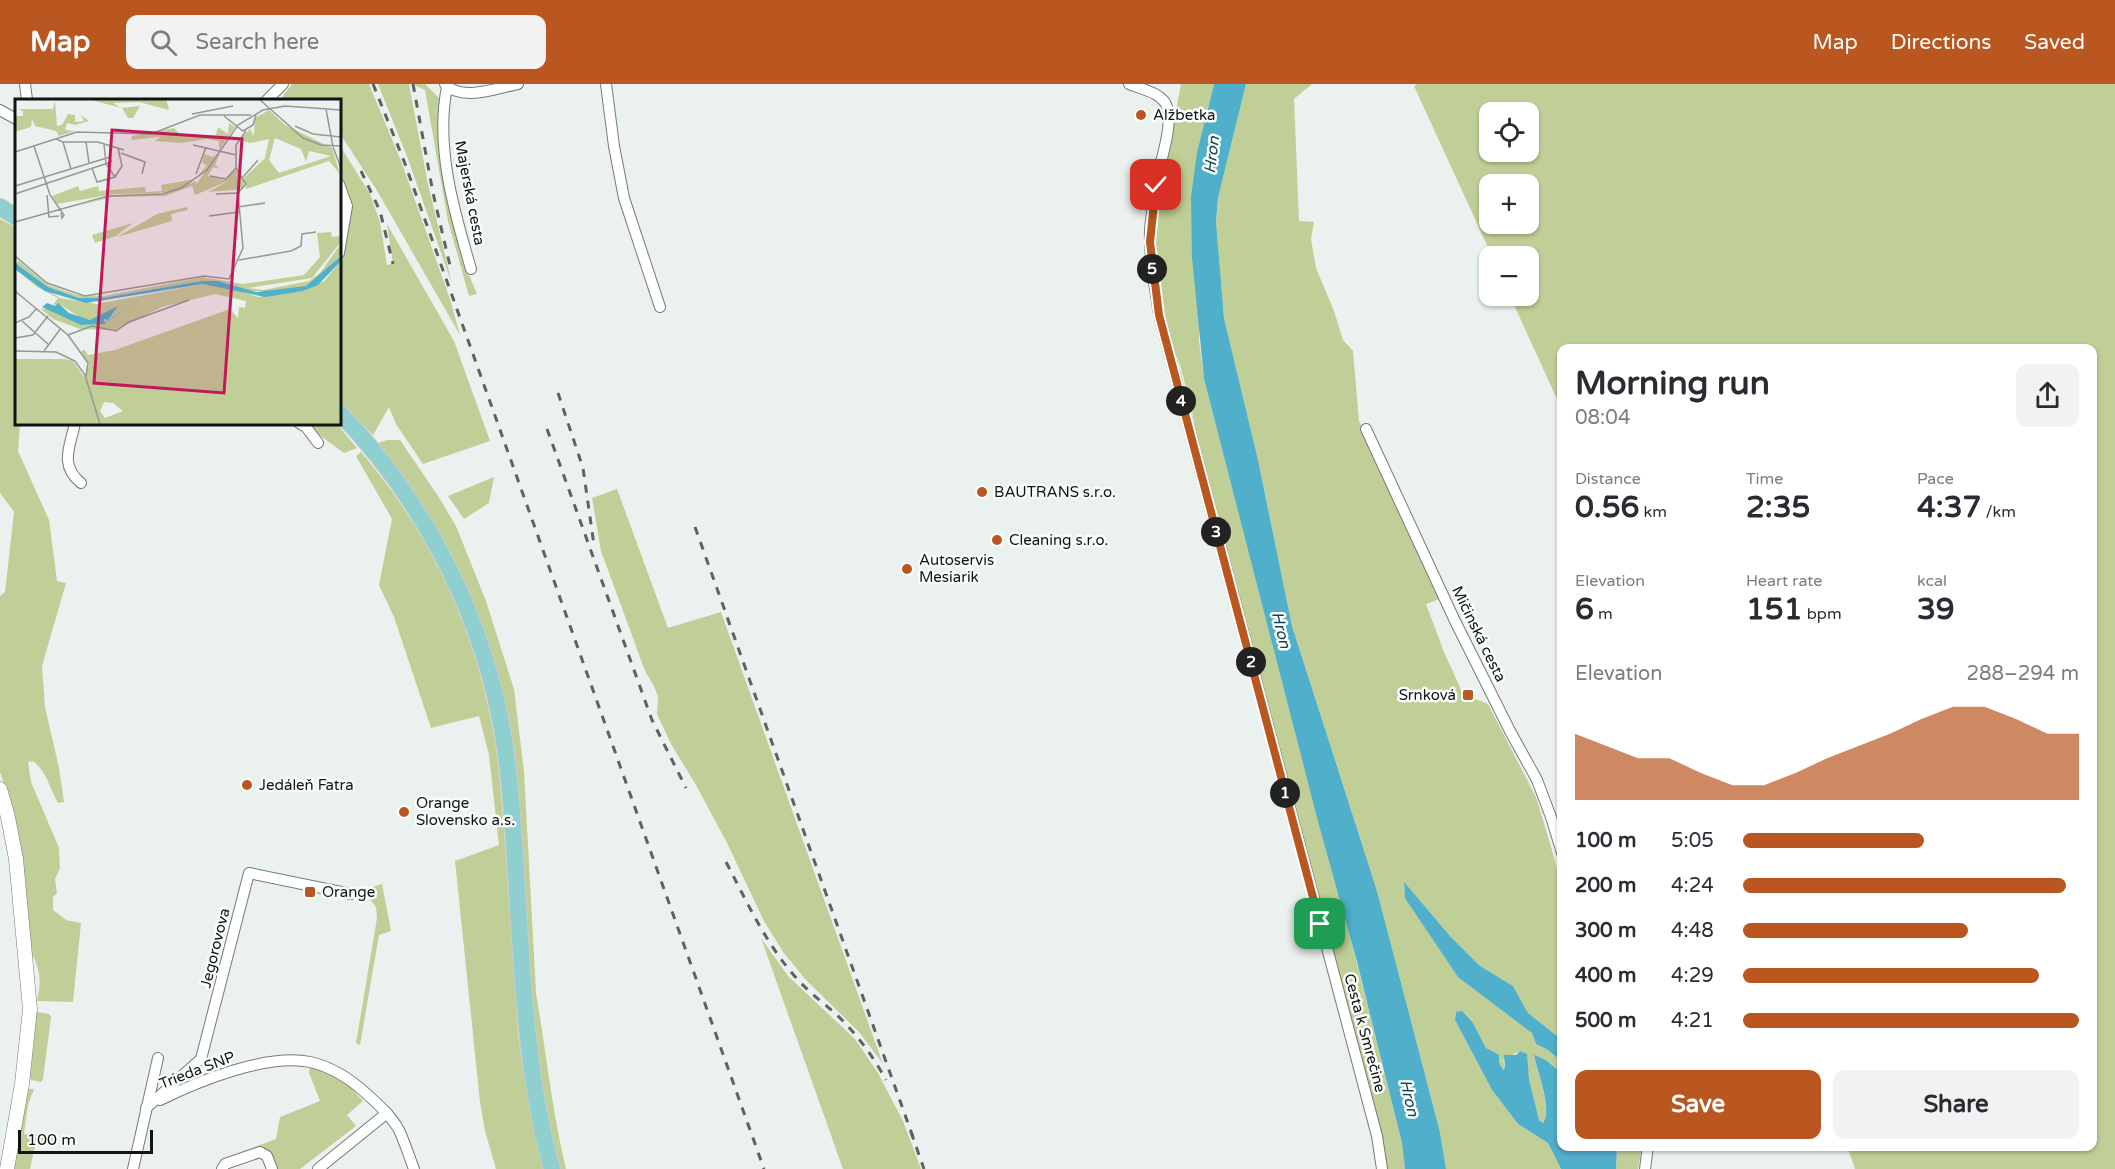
<!DOCTYPE html>
<html lang="en">
<head>
<meta charset="utf-8">
<style>
	:root { --surface:#fff; --page:#f2f2f3; --text:#2b2b33; --muted:#7c7c81; --accent:#ba5720 }
	body { margin:0; font-family:"Varela Round",sans-serif; background:var(--page); color:var(--text); height:100vh; display:flex; flex-direction:column; font-size:22px; white-space:nowrap }
	* { box-sizing:border-box; margin:0 }
	p { font-size:20px; color:var(--muted) }
	.icon { flex:none; width:33px; height:33px; fill:none; stroke:currentColor; stroke-width:2; stroke-linecap:round; stroke-linejoin:round }
	.map { position:relative; flex:1; overflow:hidden }
	.panel { position:absolute; left:1557px; top:260px; width:540px; height:807px; display:flex; flex-direction:column; background:var(--surface); border-radius:12px; box-shadow:0 2px 4px #0004 }
	.panel>* { flex:none }
	.tools { position:absolute; left:1479px; top:18px; display:grid; gap:12px }
	.tools a { display:grid; place-items:center; width:60px; height:60px; border-radius:12px; background:var(--surface); box-shadow:0 2px 4px #0004; font-size:30px }
	.scale { position:absolute; left:18px; bottom:15px; width:135px; box-sizing:border-box; padding-left:6px; border:3px solid #121413; border-top:0; font-size:16px; line-height:21px; white-space:nowrap; color:#121413; -webkit-text-stroke:4px #f8fefc; paint-order:stroke }
	.pin { position:absolute; display:grid; place-items:center; width:51px; height:51px; color:#fff; margin:-26px; border-radius:12px; box-shadow:0 3px 9px #0006 }
	.km { position:absolute; width:30px; height:30px; margin:-15px; border-radius:50%; background:#222; color:#fff; font-size:16px; line-height:30px; text-align:center }
	.round { display:grid; place-items:center; flex:none; width:63px; height:63px; border-radius:12px; background:var(--page) }
	.summary { display:flex; align-items:center; justify-content:space-between; height:102px; padding:0 18px }
	h1 { font-size:33px; font-weight:800; line-height:45px }
	.stats { display:grid; grid-template-columns:repeat(3,1fr); gap:9px; height:102px; padding:6px 18px }
	.stats div { display:grid; align-content:center }
	.stats b { font-size:30px; font-weight:800 }
	.stats small { font-size:16px; font-weight:400 }
	.stats p { font-size:16px }
	.chart { height:168px; padding:12px 18px }
	.chart p { display:flex; justify-content:space-between }
	.chart svg { width:100%; height:108px; margin-top:6px; fill:var(--accent); opacity:.7 }
	.action { display:flex; gap:12px; margin-top:auto; padding:12px 18px }
	.action a { flex:1; height:69px; border-radius:12px; background:var(--accent); color:#fff; font-size:24px; font-weight:800; line-height:69px; text-align:center }
	.action a+a { background:var(--page); color:var(--text) }
	ul { padding:0 18px; list-style:none; font-size:20px }
	li { display:grid; grid-template-columns:96px 72px 1fr; align-items:center; height:45px }
	li i { height:15px; border-radius:8px; background:var(--accent) }
	header { display:flex; align-items:center; gap:36px; box-sizing:border-box; height:84px; padding:0 30px; background:var(--accent); color:#fff }
	header strong { font-size:28px }
	nav { display:flex; gap:33px; margin-inline-start:auto; font-size:21px }
	.search { width:420px; height:54px; background:var(--page); display:flex; align-items:center; gap:15px; box-sizing:border-box; padding:0 21px; border-radius:12px; color:var(--muted); font-size:22px }
	.map>svg:first-child { display:block }
	.green { fill:#c0cf97; fill-rule:evenodd }
	.water { fill:#50afca }
	.lines { fill:none; stroke-linecap:round; stroke-linejoin:round }
	.minor-casing { stroke:#757b78; stroke-width:12 }
	.tertiary-casing { stroke:#757b78; stroke-width:15 }
	.primary-casing { stroke:#cbcbcb; stroke-width:18 }
	.minor { stroke:#fff; stroke-width:10 }
	.tertiary { stroke:#fff; stroke-width:14 }
	.primary { stroke:#8fcfcf; stroke-width:16 }
	.rail { stroke:#5e6260; stroke-width:3; stroke-dasharray:8 8; stroke-linecap:butt }
	.route-casing { stroke:#fff; stroke-width:12 }
	.route { stroke:#ba5720; stroke-width:8 }
	.poi-dot { fill:#ba5720; stroke:#f8fefc; stroke-width:2 }
	.labels { text-anchor:middle; dominant-baseline:central; stroke-width:5; stroke-linejoin:round; paint-order:stroke }
	.poi-label { font-size:15px; fill:#121413; stroke:#f8fefc; text-anchor:start }
	.street-label { font-size:15px; fill:#121413; stroke:#f8fefc }
	.water-label { font-size:16px; font-style:italic; fill:#16414d; stroke:#f8fefc }
	.inset-road { fill:none; stroke:#949996; stroke-width:1.5 }
	.view { fill:#c2185b; fill-opacity:0.15; stroke:#c2185b; stroke-width:3 }
	.inset-edge { fill:none; stroke:#121413; stroke-width:3 }
</style>
</head>
<body>
<header>
<strong>Map</strong>
<div class="search"><svg class="icon" aria-label="search" viewBox="0 0 24 24"><circle cx="10" cy="10" r="6"/><path d="M15 15l6 6"/></svg>Search here</div>
<nav><a>Map</a><a>Directions</a><a>Saved</a></nav>
</header>
<div class="map">
<svg width="2115" height="1085" viewBox="0 0 2115 1085">
	<rect width="100%" height="100%" fill="#ebf1ee"/>
	<!-- green -->
	<g class="green">
		<path d="M 292,0 L 369,0 L 401,77 L 450,215 L 460,251 L 376,105 L 339,48 L 339,16 L 280,16 Z"/>
		<path d="M 378,0 L 409,0 L 428,100 L 452,200 L 408,75 Z"/>
		<path d="M 415,0 L 425,0 L 439,14 L 447,108 L 463,176 L 477,210 L 469,212 L 448,137 L 425,6 L 416,2 Z"/>
		<path d="M 1181,0 L 1214,0 L 1206,31 L 1199,256 L 1204,295 C 1270,550 1339,803 1402,1059 L 1405,1085 L 1387,1085 L 1200,370 L 1191,322 L 1180,281 L 1167,248 L 1156,180 L 1156,133 Z"/>
		<path d="M 1246,0 L 1312,0 L 1294,15 L 1299,137 L 1314,138 L 1311,155 L 1316,184 L 1334,227 L 1343,256 L 1353,267 L 1359,337 L 1440,515 L 1426,520 L 1444,568 L 1463,610 L 1488,620 L 1536,713 L 1550,759 L 1561,800 L 1561,955 L 1528,929 L 1513,902 L 1480,882 L 1450,852 L 1404,799 L 1405,813 L 1532,949 L 1536,960 L 1548,966 L 1561,977 L 1561,989 L 1546,976 L 1534,972 C 1537,990 1553,1024 1543,1039 L 1539,1036 L 1529,995 L 1526,970 L 1520,967 L 1503,976 L 1505,984 L 1504,987 L 1486,964 L 1473,939 L 1456,928 L 1455,936 L 1492,1006 L 1518,1040 L 1548,1059 L 1561,1085 L 1446,1085 L 1440,1048 L 1377,807 L 1292,542 L 1258,376 L 1224,234 L 1216,138 L 1218,114 Z"/>
		<path d="M 1417,0 L 2115,0 L 2115,1085 L 1855,1085 L 1847,1062 L 2092,1062 L 2092,264 L 1562,264 L 1561,324 L 1510,212 L 1528,212 L 1528,172 L 1492,172 L 1414,2 ZM 1490,28 L 1528,28 L 1528,68 L 1490,68 ZM 1490,100 L 1528,100 L 1528,140 L 1490,140 Z"/>
		<path d="M 339,60 L 370,110 L 380,138 L 387,181 L 393,180 L 387,140 L 454,257 L 490,357 L 423,380 L 396,340 L 389,323 L 373,351 L 339,317 L 339,186 L 352,126 L 346,105 L 339,93 Z"/>
		<path d="M 0,135 L 16,144 L 16,339 L 20,339 L 18,367 L 49,436 L 57,497 L 66,499 L 42,582 L 45,623 L 59,684 L 64,718 L 58,719 C 50,705 46,686 33,677 L 28,678 L 31,698 L 59,764 L 60,784 L 55,795 L 57,809 L 53,813 L 53,826 L 66,836 L 81,839 L 73,918 L 37,917 C 42,897 40,882 29,865 L 11,721 L 0,688 L 0,512 L 5,508 L 14,428 L 0,409 Z"/>
		<path d="M 303,339 L 336,339 L 357,364 L 344,369 Z"/>
		<path d="M 387,356 L 400,356 L 440,415 L 456,442 L 486,517 L 514,605 L 524,688 L 536,909 C 546,967 552,1027 566,1085 L 560,1085 C 531,978 528,867 520,757 C 517,715 517,671 508,630 C 486,526 442,443 378,359 Z"/>
		<path d="M 361,368 C 426,444 470,533 490,631 C 500,677 502,725 506,772 C 510,831 514,890 518,949 C 524,995 532,1040 543,1085 L 496,1085 L 485,1047 L 480,1018 L 455,777 L 499,761 L 489,671 L 479,632 L 431,644 L 394,533 L 379,501 L 392,435 L 356,372 Z"/>
		<path d="M 494,393 L 489,419 L 464,435 L 448,412 Z"/>
		<path d="M 617,405 L 668,544 L 721,528 L 883,980 L 859,948 L 806,896 L 783,868 L 764,837 L 726,757 L 696,701 L 671,660 L 657,630 L 658,613 L 654,602 L 645,587 L 601,467 L 592,414 Z"/>
		<path d="M 382,800 L 391,847 L 379,851 L 360,961 L 356,959 L 377,834 L 376,823 L 363,806 Z"/>
		<path d="M 761,854 L 788,892 L 855,955 L 878,989 L 903,1037 L 921,1085 L 843,1085 Z"/>
		<path d="M 37,928 L 49,930 L 51,933 L 43,995 L 41,998 L 31,996 L 30,993 Z"/>
		<path d="M 310,982 L 344,996 L 363,1017 L 347,1031 L 356,1042 L 300,1085 L 278,1085 C 269,1062 265,1063 242,1070 L 241,1068 L 276,1055 L 280,1033 L 320,1017 L 309,989 Z"/>
		<path d="M 28,1005 L 34,1005 L 28,1021 L 24,1050 L 55,1054 L 55,1057 L 46,1055 L 44,1059 L 36,1057 L 30,1085 L 14,1085 Z"/>
		<path d="M 1617,1062 L 1642,1062 L 1638,1085 L 1616,1085 Z"/>
	</g>
	<!-- water -->
	<g class="water">
		<path d="M 1214,0 L 1246,0 L 1218,114 L 1216,138 L 1224,234 L 1258,376 L 1292,542 L 1377,807 L 1440,1048 L 1446,1085 L 1405,1085 L 1402,1059 L 1357,878 L 1319,741 L 1204,295 L 1192,173 L 1191,113 L 1197,69 Z"/>
		<path d="M 1404,798 L 1450,852 L 1480,882 L 1513,902 L 1528,929 L 1561,955 L 1561,977 L 1548,966 L 1536,960 L 1532,949 L 1458,893 L 1405,814 Z"/>
		<path d="M 1462,927 L 1473,939 L 1486,964 L 1499,971 L 1499,979 L 1503,986 L 1505,984 L 1504,971 L 1516,971 L 1520,967 L 1527,970 L 1529,995 L 1539,1036 L 1543,1039 C 1553,1025 1537,988 1534,971 L 1546,976 L 1561,989 L 1562,1062 L 1617,1062 L 1616,1085 L 1561,1085 L 1548,1059 L 1518,1040 L 1492,1006 L 1455,936 L 1456,928 Z"/>
	</g>
	<g class="lines">
		<!-- minor casing -->
		<g class="minor-casing">
			<g id="minor">
				<path d="M 25,0 L 27,16"/>
				<path d="M 445,0 C 462,18 496,4 518,0"/>
				<path d="M 606,0 L 614,62 L 624,114 L 660,223"/>
				<path d="M 1129,0 C 1141,5 1163,9 1167,23 C 1173,39 1162,73 1158,90 C 1155,108 1152,127 1150,145 C 1149,174 1155,203 1159,231 L 1377,1052 L 1382,1085"/>
				<path d="M 447,3 C 435,63 454,127 471,185"/>
				<path d="M 267,16 L 283,0"/>
				<path d="M 0,26 L 16,35"/>
				<path d="M 339,100 L 347,122 L 339,169"/>
				<path d="M 75,339 C 70,363 59,381 81,399"/>
				<path d="M 299,339 L 306,343 L 318,359"/>
				<path d="M 1366,345 L 1455,537 L 1510,647 L 1537,696 L 1551,733 L 1562,769"/>
				<path d="M 160,1016 C 199,997 267,969 310,978 C 333,983 352,996 369,1012 C 380,1022 392,1033 399,1046 C 405,1059 409,1072 414,1085"/>
				<path d="M 146,1024 L 201,975 L 249,789 L 351,810"/>
				<path d="M 133,1085 L 158,974"/>
				<path d="M 222,1085 L 225,1080 L 260,1068 L 267,1072 L 272,1085"/>
				<path d="M 318,1085 L 387,1029"/>
				<path d="M 1645,1085 L 1648,1062"/>
			</g>
		</g>
		<!-- tertiary casing -->
		<g class="tertiary-casing">
			<path id="tertiary" d="M 0,705 L 8,733 L 16,775 L 30,925 L 22,1000 L 7,1085"/>
		</g>
		<!-- primary casing -->
		<g class="primary-casing">
			<g id="primary">
				<path d="M 0,123 L 16,133"/>
				<path d="M 339,328 C 420,412 477,519 500,634 C 509,680 512,727 515,774 C 522,878 524,984 552,1085"/>
			</g>
		</g>
		<!-- minor -->
		<use href="#minor" class="minor"/>
		<!-- tertiary -->
		<use href="#tertiary" class="tertiary"/>
		<!-- primary -->
		<use href="#primary" class="primary"/>
		<!-- rail -->
		<g class="rail">
			<path d="M 373,0 L 404,77 L 764,1085"/>
			<path d="M 413,0 L 433,109 L 451,186"/>
			<path d="M 361,87 L 380,127 L 393,180"/>
			<path d="M 558,309 L 583,384 L 594,461"/>
			<path d="M 547,345 L 652,636 L 686,704"/>
			<path d="M 695,443 L 914,1056"/>
			<path d="M 726,778 C 746,816 764,856 792,889 C 805,905 821,917 836,930 C 856,949 873,972 886,996"/>
			<path d="M 911,1048 L 924,1085"/>
		</g>
	</g>
	<g class="lines">
		<!-- route casing -->
		<g class="route-casing">
			<path id="route" d="M 1156,101 L 1150,158 L 1159,231 L 1320,840"/>
		</g>
		<!-- route -->
		<use href="#route" class="route"/>
	</g>
	<!-- markers -->
	<g class="poi-dot">
		<circle cx="1141" cy="31" r="6"/>
		<circle cx="982" cy="408" r="6"/>
		<circle cx="997" cy="456" r="6"/>
		<circle cx="907" cy="485" r="6"/>
		<rect x="1462" y="605" width="12" height="12" rx="3"/>
		<circle cx="247" cy="701" r="6"/>
		<circle cx="404" cy="728" r="6"/>
		<rect x="304" y="802" width="12" height="12" rx="3"/>
	</g>
	<g class="labels">
		<!-- poi labels -->
		<g class="poi-label">
			<text x="1153" y="31">Alžbetka</text>
			<text x="994" y="408">BAUTRANS s.r.o.</text>
			<text x="1009" y="456">Cleaning s.r.o.</text>
			<text x="919" y="476">Autoservis<tspan x="919" dy="17">Mesiarik</tspan></text>
			<text x="1456" y="611" text-anchor="end">Srnková</text>
			<text x="259" y="701">Jedáleň Fatra</text>
			<text x="416" y="719">Orange<tspan x="416" dy="17">Slovensko a.s.</tspan></text>
			<text x="322" y="808">Orange</text>
		</g>
		<!-- street labels -->
		<g class="street-label">
			<text transform="translate(470 109) rotate(79)">Majerská cesta</text>
			<text transform="translate(1479 550) rotate(64)">Mičinská cesta</text>
			<text transform="translate(215 864) rotate(-76)">Jegorovova</text>
			<text transform="translate(1365 949) rotate(75)">Cesta k Smrečine</text>
			<text transform="translate(197 986) rotate(-21)">Trieda SNP</text>
		</g>
		<!-- water labels -->
		<g class="water-label">
			<text transform="translate(1212 71) rotate(-83)">Hron</text>
			<text transform="translate(1281 546) rotate(76)">Hron</text>
			<text transform="translate(1409 1014) rotate(77)">Hron</text>
		</g>
	</g>
	<!-- overview -->
	<g transform="translate(15 15)">
		<rect width="326" height="326" fill="#ebf1ee"/>
		<path d="M 72,0 L 151,0 L 154,11 L 124,3 L 98,4 L 106,9 L 125,7 L 118,19 L 113,19 L 107,9 ZM 40,2 L 42,27 L 47,26 L 53,15 L 60,16 L 60,23 L 69,22 L 66,16 L 74,22 L 60,26 L 52,24 L 50,31 L 60,32 L 44,37 L 41,32 L 20,27 L 17,20 L 16,28 L 0,33 L 0,17 L 8,17 L 8,12 L 3,10 L 38,10 ZM 254,11 L 270,26 L 317,49 L 325,75 L 314,62 L 231,90 L 229,79 L 250,59 L 254,40 L 235,44 L 225,41 L 235,30 L 239,37 L 240,19 ZM 260,39 L 286,50 L 291,63 L 294,52 L 316,57 L 264,74 L 254,61 ZM 214,24 L 220,28 L 204,51 L 204,42 L 191,40 L 166,44 L 140,42 L 145,38 L 116,41 L 117,37 L 159,29 L 166,36 L 175,38 L 201,36 L 203,28 L 213,35 ZM 201,51 L 198,61 L 189,73 L 173,85 L 159,91 L 144,94 L 99,95 L 42,105 L 37,97 L 63,87 L 65,92 L 83,87 L 84,92 L 130,88 L 131,93 L 147,92 L 146,86 L 180,80 L 192,66 L 187,64 L 189,55 L 198,58 ZM 205,53 L 200,66 L 205,70 L 198,68 L 193,77 L 209,81 L 221,71 L 230,82 L 228,90 L 193,93 L 215,81 L 180,96 L 177,87 L 150,97 L 97,98 L 63,107 L 95,97 L 147,96 L 181,82 L 181,85 ZM 172,108 L 173,111 L 156,115 L 157,122 L 102,138 L 142,115 ZM 118,124 L 101,137 L 80,144 L 77,136 ZM 316,133 L 317,138 L 325,137 L 325,144 L 297,179 L 233,189 L 248,191 L 294,182 L 305,174 L 325,146 L 325,157 L 301,183 L 286,189 L 259,192 L 233,192 L 208,183 L 186,182 L 88,199 L 64,199 L 33,188 L 1,165 L 4,162 L 33,186 L 62,196 L 89,197 L 187,178 L 228,185 L 289,176 L 305,158 L 302,134 ZM 325,163 L 325,325 L 0,325 L 0,260 L 50,260 L 58,262 L 69,278 L 74,266 L 66,253 L 69,250 L 73,256 L 100,251 L 215,210 L 223,219 L 224,208 L 230,209 L 231,202 L 200,195 L 147,208 L 101,231 L 65,230 L 38,220 L 26,210 L 34,210 L 66,226 L 90,225 L 118,202 L 90,224 L 89,219 L 95,216 L 90,216 L 98,215 L 96,212 L 102,209 L 78,221 L 68,220 L 44,205 L 38,206 L 43,199 L 22,188 L 0,170 L 45,199 L 82,205 L 188,185 L 203,185 L 243,198 L 288,192 L 309,182 ZM 89,303 L 98,304 L 108,312 L 90,319 L 85,312 Z" fill="#c0cf97" fill-rule="evenodd"/>
		<path d="M 326,157 L 325,163 L 303,186 L 288,192 L 250,198 L 188,185 L 71,204 L 30,192 L 0,170 L 0,164 L 33,188 L 64,199 L 88,199 L 186,182 L 203,182 L 241,193 L 291,187 ZM 119,202 L 90,225 L 66,226 L 27,208 L 32,204 L 40,207 L 43,204 L 54,214 L 75,221 L 103,207 L 93,221 L 89,220 L 90,224 Z" fill="#50afca"/>
		<path class="inset-road" d="M 244,0 L 288,39 L 306,46 L 326,47M 311,10 L 318,48M 177,15 L 218,7M 209,17 L 228,32 L 238,26 L 241,16M 280,27 L 298,35 L 326,38M 41,40 L 48,43 L 56,70M 48,43 L 83,43 L 109,51M 71,43 L 74,64M 89,45 L 91,65 L 100,78M 178,46 L 221,56M 19,47 L 35,96 L 49,116 L 47,119 L 46,114M 318,48 L 326,69M 0,53 L 62,33 L 136,35 L 185,16 L 236,16M 106,54 L 130,63 L 127,75M 77,69 L 82,83 L 100,78 L 107,67 L 103,49M 181,75 L 191,48M 195,77 L 211,80 L 221,69M 228,78 L 243,61M 0,87 L 95,58 L 96,63 L 0,95M 223,94 L 231,85 L 221,69 L 221,46 L 231,32M 201,95 L 223,94M 32,96 L 34,118 L 44,117M 223,108 L 250,104M 194,117 L 224,113M 0,123 L 93,97 L 147,95 L 166,89 L 192,71 L 223,26 L 248,11 L 270,7 L 326,11M 0,157 L 32,184 L 70,197 L 189,177 L 214,180 L 228,149 L 223,94M 224,161 L 276,152 L 286,147 L 287,135 L 301,133M 0,192 L 53,236 L 73,264 L 71,277M 7,222 L 33,245M 0,224 L 14,218 L 22,209M 53,236 L 77,227 L 101,232 L 114,223 L 174,201M 0,239 L 18,236 L 33,217M 0,252 L 41,253 L 60,262 L 70,276 L 85,325M 29,252 L 46,229"/>
		<path class="view" d="M 97,31 L 227,40 L 209,294 L 79,284 Z"/>
		<rect width="326" height="326" class="inset-edge"/>
	</g>
</svg>
<div class="tools">
<a><svg class="icon" aria-label="locate" viewBox="0 0 24 24"><circle cx="12" cy="12" r="6"/><path d="M12 2v4M12 18v4M2 12h4M18 12h4"/></svg></a>
<a>+</a>
<a>−</a>
</div>
<div class="scale">100 m</div>
<div class="pin" style="left:1320px;top:840px;background:#1e9e55"><svg class="icon" aria-label="arrive" viewBox="0 0 24 24"><path d="M6 21V4h12l-3 4 3 4H6"/></svg></div>
<div class="pin" style="left:1156px;top:101px;background:#d93025"><svg class="icon" aria-label="check" viewBox="0 0 24 24"><path d="M5 12l5 5 9-10"/></svg></div>
<b class="km" style="left:1285px;top:709px">1</b>
<b class="km" style="left:1251px;top:578px">2</b>
<b class="km" style="left:1216px;top:448px">3</b>
<b class="km" style="left:1181px;top:317px">4</b>
<b class="km" style="left:1152px;top:185px">5</b>
<section class="panel">
<div class="summary"><div><h1>Morning run</h1><p>08:04</p></div><a class="round"><svg class="icon" aria-label="share" viewBox="0 0 24 24"><path d="M12 15V3M7 8l5-5 5 5M5 13v7h14v-7"/></svg></a></div>
<div class="stats">
<div><p>Distance</p><b>0.56<small> km</small></b></div>
<div><p>Time</p><b>2:35</b></div>
<div><p>Pace</p><b>4:37<small> /km</small></b></div>
</div>
<div class="stats">
<div><p>Elevation</p><b>6<small> m</small></b></div>
<div><p>Heart rate</p><b>151<small> bpm</small></b></div>
<div><p>kcal</p><b>39</b></div>
</div>
<div class="chart"><p><span>Elevation</span>288–294 m</p>
<svg viewBox="0 0 160 44" preserveAspectRatio="none"><path d="M0 44V17L10 22L20 27L30 27L40 33L50 38L60 38L70 33L80 27L90 22L100 17L110 11L120 6L130 6L140 11L150 17L160 17V44z"/></svg>
</div>
<ul>
<li><b>100 m</b>5:05<i style="width:54%"></i></li>
<li><b>200 m</b>4:24<i style="width:96%"></i></li>
<li><b>300 m</b>4:48<i style="width:67%"></i></li>
<li><b>400 m</b>4:29<i style="width:88%"></i></li>
<li><b>500 m</b>4:21<i style="width:100%"></i></li>
</ul>
<div class="action"><a>Save</a><a>Share</a></div>
</section>
</div>
</body>
</html>
